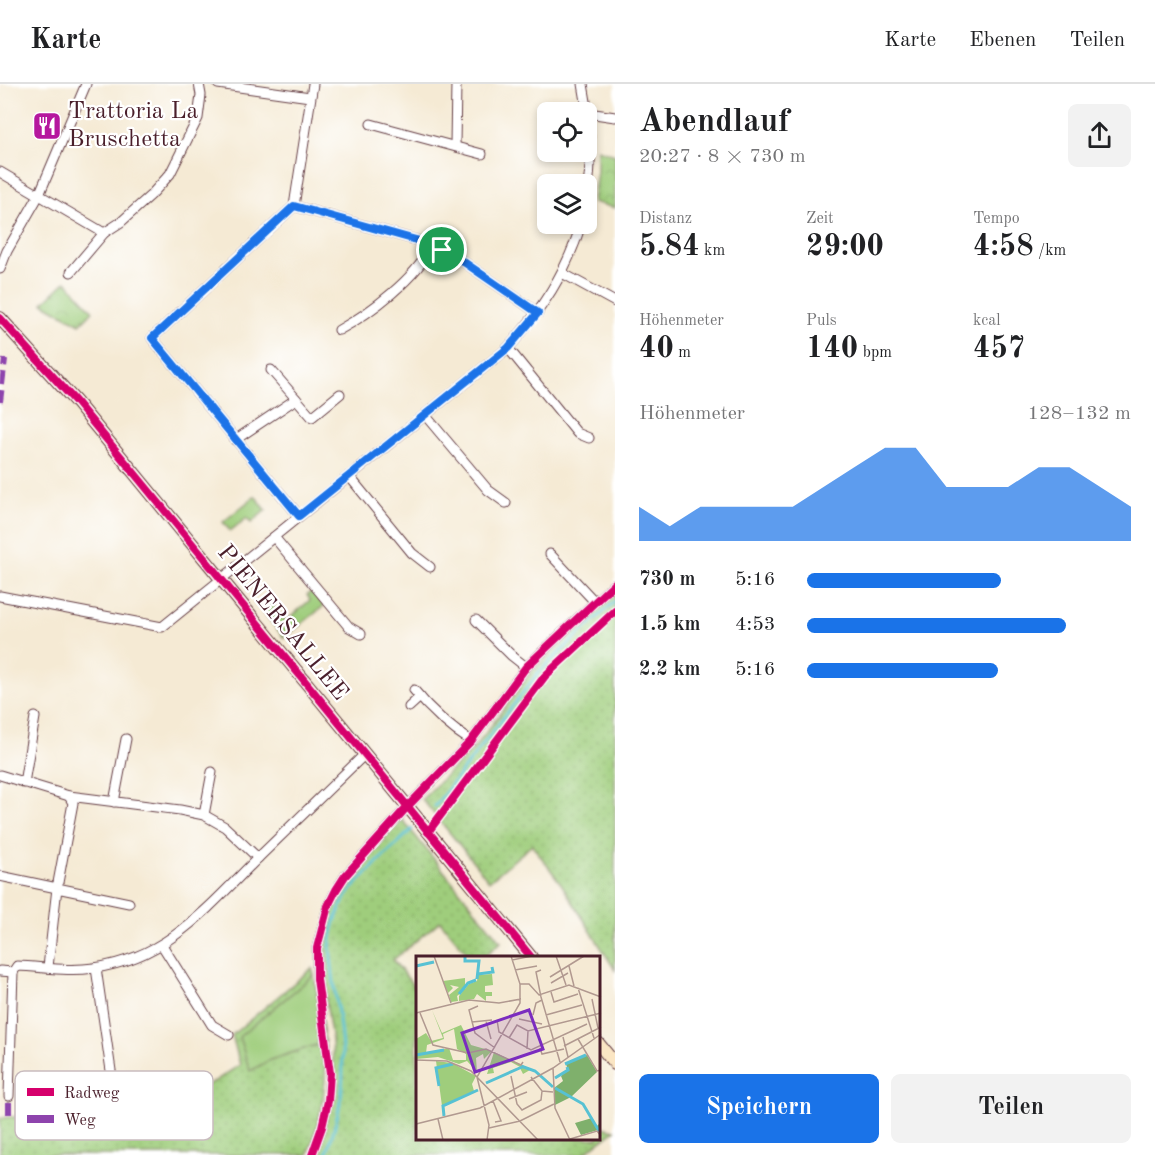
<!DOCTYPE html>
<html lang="de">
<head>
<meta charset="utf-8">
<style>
	:root { --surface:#fff; --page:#f2f2f2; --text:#202124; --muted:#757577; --line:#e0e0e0; --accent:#1a73e8 }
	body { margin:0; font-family:"Old Standard TT",serif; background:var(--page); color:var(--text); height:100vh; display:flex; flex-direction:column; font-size:22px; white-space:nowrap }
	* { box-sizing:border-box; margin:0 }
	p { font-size:20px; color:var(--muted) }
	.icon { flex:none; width:33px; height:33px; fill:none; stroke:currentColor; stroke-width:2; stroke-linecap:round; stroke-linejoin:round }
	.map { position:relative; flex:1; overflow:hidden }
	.details { display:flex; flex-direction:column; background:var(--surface); width:540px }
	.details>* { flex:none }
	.tools { position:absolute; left:537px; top:18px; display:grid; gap:12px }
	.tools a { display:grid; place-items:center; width:60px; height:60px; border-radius:9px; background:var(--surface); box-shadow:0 3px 9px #0003; font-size:30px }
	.pin { position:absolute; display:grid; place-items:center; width:51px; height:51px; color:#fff; margin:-26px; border:3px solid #fff; border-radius:50%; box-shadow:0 2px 6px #0007 }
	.round { display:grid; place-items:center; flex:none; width:63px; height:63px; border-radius:9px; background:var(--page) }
	.summary { display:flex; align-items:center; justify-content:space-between; height:102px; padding:0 24px }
	h1 { font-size:33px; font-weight:600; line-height:45px }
	.metrics { display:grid; grid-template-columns:repeat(3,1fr); gap:9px; height:102px; padding:6px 24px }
	.metrics div { display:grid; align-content:center }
	.metrics b { font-size:30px; font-weight:600 }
	.metrics small { font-size:16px; font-weight:400 }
	.metrics p { font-size:16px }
	.chart { height:168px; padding:12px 24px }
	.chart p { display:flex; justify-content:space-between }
	.chart svg { width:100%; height:108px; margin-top:6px; fill:var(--accent); opacity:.7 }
	.action { display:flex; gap:12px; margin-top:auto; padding:12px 24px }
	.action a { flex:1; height:69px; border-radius:9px; background:var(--accent); color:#fff; font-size:24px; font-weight:600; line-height:69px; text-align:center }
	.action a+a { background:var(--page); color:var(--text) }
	ul { padding:0 24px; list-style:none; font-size:20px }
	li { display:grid; grid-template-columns:96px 72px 1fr; align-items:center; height:45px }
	li i { height:15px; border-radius:8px; background:var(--accent) }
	header { display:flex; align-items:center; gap:36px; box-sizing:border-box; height:84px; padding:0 30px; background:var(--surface); border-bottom:2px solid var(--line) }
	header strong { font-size:28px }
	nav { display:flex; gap:33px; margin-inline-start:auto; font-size:21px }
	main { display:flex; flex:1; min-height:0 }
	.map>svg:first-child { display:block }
	.grass { fill:url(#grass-dots); stroke:#747654; stroke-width:1.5 }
	.park { fill:url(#park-crowns); stroke:#747654; stroke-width:1.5 }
	.garden { fill:#9fcd7c; stroke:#747654; stroke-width:1.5 }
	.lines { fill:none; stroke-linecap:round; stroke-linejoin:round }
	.stream { stroke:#57c1d3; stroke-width:3 }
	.street-casing { stroke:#643d44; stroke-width:11 }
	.secondary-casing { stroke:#643d44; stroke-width:14 }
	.street { stroke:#fff; stroke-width:9 }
	.secondary { stroke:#fbe6c4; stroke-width:12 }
	.quiet { stroke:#8e44ad; stroke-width:6; stroke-dasharray:12 6; stroke-linecap:butt }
	.cycleway-casing { stroke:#fff; stroke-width:11 }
	.cycleway { stroke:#d6006c; stroke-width:8 }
	.route-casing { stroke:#fff; stroke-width:12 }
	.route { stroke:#1a73e8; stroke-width:8 }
	.labels { text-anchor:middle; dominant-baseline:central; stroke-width:4.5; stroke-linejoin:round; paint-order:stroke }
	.poi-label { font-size:24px; fill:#4a1f2b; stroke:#fff; text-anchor:start }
	.street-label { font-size:24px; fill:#4a1f2b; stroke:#fff }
	.inset-river { fill:none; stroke:#57c1d3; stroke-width:3 }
	.inset-road { fill:none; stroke:#b19990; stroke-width:1.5 }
	.view { fill:#7b2cbf; fill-opacity:0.15; stroke:#7b2cbf; stroke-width:3 }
	.inset-edge { fill:none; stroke:#4a1f2b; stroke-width:3 }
	.key { fill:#fff; stroke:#c9bcbf; stroke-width:1.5 }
	.key-label { font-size:16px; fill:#4a1f2b }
</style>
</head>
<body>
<header>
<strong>Karte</strong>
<nav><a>Karte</a><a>Ebenen</a><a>Teilen</a></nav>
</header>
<main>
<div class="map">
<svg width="615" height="1071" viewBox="0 0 615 1071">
	<defs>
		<pattern id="grass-dots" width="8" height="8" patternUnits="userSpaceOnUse" patternTransform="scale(1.5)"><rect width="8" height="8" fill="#9fcd7c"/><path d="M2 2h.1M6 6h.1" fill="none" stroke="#8ab06b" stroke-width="1.8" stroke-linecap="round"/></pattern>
		<pattern id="park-crowns" width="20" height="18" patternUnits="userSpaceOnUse" patternTransform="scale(1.5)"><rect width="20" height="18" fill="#9fcd7c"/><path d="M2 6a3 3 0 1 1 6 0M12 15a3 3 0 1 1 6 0" fill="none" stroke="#8ab06b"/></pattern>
	</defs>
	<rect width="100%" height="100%" fill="#fff"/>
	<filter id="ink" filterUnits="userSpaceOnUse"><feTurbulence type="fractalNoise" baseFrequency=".0167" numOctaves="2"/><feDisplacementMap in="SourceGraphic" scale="12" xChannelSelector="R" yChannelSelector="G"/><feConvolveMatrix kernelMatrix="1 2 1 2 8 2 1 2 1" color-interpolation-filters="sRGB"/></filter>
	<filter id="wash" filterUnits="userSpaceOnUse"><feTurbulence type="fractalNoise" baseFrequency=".008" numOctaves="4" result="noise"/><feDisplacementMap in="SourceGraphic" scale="24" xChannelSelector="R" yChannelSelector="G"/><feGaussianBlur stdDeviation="1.35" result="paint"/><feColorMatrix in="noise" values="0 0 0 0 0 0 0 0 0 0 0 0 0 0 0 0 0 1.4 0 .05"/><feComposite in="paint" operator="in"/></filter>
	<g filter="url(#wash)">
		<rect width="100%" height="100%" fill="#f5ead4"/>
		<!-- grass -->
		<g class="grass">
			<path d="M 615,504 L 615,886 L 562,801 L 532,761 L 489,797 L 422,715 L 476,662 L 531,588 Z"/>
			<path d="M 401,734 L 501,858 L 483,873 L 470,873 L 440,837 L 393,876 L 417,906 L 417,1054 L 598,1054 L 599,1042 L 615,1046 L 582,1071 L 316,1071 L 334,990 L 332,957 L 320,878 L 324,847 L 339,807 L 348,794 Z"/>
			<path d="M 312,884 L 314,891 L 251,986 L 270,976 L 325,958 C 328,999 322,1032 308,1071 L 0,1071 L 0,1034 L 130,1024 L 212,999 L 240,981 L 232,951 Z"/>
		</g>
		<!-- park -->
		<g class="park">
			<path d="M 597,65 L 615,71 L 615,124 L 593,118 L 597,87 Z"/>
			<path d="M 66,197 L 93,227 L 80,240 L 43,219 Z"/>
		</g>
		<!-- garden -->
		<g class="garden">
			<path d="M 255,412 L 266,426 L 251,439 L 247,434 L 230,447 L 223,438 Z"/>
			<path d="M 312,507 L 324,522 L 284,554 L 259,522 L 267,515 L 286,537 L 310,516 L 307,511 Z"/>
			<path d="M 314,891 L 325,958 L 270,976 L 250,987 L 239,953 Z"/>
		</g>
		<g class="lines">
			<!-- stream -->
			<g class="stream">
				<path d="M 435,722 L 539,588 L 615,517"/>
				<path d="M 326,1071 C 333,1049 340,1027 342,1004 C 346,957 333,909 330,862 C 332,843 338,824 349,809 C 366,787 393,765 412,745"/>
			</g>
		</g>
	</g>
	<g filter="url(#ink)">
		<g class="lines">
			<!-- street casing -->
			<g class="street-casing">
				<g id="street">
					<path d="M 218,0 L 310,13"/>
					<path d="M 583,0 C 590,37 594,76 586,113"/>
					<path d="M 588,29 L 615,33"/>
					<path d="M 371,40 L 482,70"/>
					<path d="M 455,61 L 456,0"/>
					<path d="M 0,88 L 104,149"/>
					<path d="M 294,122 L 416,156 L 443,166 L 458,174 L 538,229"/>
					<path d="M 0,185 L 7,167 L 39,111 L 86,0"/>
					<path d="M 71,188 L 104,149 L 121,138 L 151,111 L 170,90 L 198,34 L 201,11 L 199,0"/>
					<path d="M 562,189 L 615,218"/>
					<path d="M 339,246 C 370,229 417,194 432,161"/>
					<path d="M 508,264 L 577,349 L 589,354"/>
					<path d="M 271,286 L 312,333 L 340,310"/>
					<path d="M 425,331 L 488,406 L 506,419"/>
					<path d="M 235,356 L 296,315"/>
					<path d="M 349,392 L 412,469 L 430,483"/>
					<path d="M 299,432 L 152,254 L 294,122 L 313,0"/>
					<path d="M 274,453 L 349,543 L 361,550"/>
					<path d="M 550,470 L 595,518"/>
					<path d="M 0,512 L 162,543 L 508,264 C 541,227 567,188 581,140"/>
					<path d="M 476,536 L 512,572 L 526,583"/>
					<path d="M 414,606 C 431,627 449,643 471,657"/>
					<path d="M 409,623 L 420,613"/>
					<path d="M 0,691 L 69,712 L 180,726 L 204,731 L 212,688"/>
					<path d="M 24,699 L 35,633"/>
					<path d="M 114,718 L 126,655"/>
					<path d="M 204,731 L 225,743 L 258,774"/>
					<path d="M 0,792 L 57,804 L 73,719 L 69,712"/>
					<path d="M 162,861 L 212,941 L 229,951"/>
					<path d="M 48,883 L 57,804 L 129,819"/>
					<path d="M 96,884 L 115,1014"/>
					<path d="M 0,887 L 13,888 L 17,882 C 44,883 67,888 94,884 C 169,874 210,821 260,772 C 295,738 330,704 365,670"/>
					<path d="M 9,1012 L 13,888"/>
					<path d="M 312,1071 L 322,1043 L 328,1017 L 330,989 L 317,895 L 317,864 L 328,822 L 336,806 L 345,792 L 406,724 L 471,657 L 526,583 L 615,499"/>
				</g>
			</g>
			<!-- secondary casing -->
			<g class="secondary-casing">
				<g id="secondary">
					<path d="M 0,234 L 76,318 L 531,873"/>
					<path d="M 598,959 L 615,980"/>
				</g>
			</g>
			<!-- street -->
			<use href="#street" class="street"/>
			<!-- secondary -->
			<use href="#secondary" class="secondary"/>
			<!-- quiet -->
			<g class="quiet">
				<path d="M 0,318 L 5,275"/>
				<path d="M 115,1014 L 115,1024"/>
				<path d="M 9,1030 L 9,1012"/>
			</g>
			<!-- cycleway casing -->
			<g class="cycleway-casing">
				<g id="cycleway">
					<path d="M 0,234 L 76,318 L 531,873"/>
					<path d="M 428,748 L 545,592 L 615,527"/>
					<path d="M 312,1071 L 322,1043 L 328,1017 L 330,989 L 317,895 L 317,864 L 328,822 L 336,806 L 345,792 L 406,724 L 471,657 L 526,583 L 615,499"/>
				</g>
			</g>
			<!-- cycleway -->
			<use href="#cycleway" class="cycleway"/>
		</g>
	</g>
	<g class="lines" filter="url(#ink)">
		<!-- route casing -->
		<g class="route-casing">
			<path id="route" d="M 294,122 L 416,156 L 442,166 L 458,174 L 538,229 L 508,264 L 299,432 L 152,254 Z"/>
		</g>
		<!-- route -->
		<use href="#route" class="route"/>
	</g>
	<!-- icons -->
	<defs>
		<g id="restaurant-square" transform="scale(1.5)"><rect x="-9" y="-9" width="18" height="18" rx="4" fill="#b5179e" stroke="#fff"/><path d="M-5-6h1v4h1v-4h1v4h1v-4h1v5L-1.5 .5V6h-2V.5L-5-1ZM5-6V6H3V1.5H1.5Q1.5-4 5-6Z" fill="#fff"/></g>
	</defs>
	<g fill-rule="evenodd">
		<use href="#restaurant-square" x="47" y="42"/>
	</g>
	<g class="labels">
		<!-- poi labels -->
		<g class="poi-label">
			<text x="68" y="28">Trattoria La<tspan x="68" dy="28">Bruschetta</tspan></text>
		</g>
		<!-- street labels -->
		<g class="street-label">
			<text transform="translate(282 539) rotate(51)">PIENERSALLEE</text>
		</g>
	</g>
	<!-- overview -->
	<g transform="translate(416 872)">
		<rect width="184" height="184" fill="#f5ead4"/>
		<path d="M 49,22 L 49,34 L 41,40 L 42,45 L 35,46 L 33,39 L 43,31 L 34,29 L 37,32 L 32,37 L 27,25 ZM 16,54 L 26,77 L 45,69 L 55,89 L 76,95 L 68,103 L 67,98 L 60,102 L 61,116 L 51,105 L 43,108 L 22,101 L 0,103 L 0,83 L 10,77 L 15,85 L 27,82 ZM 38,73 L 41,93 L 50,98 L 50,104 L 37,104 L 33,92 L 10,97 L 11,89 L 28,83 L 27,78 ZM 78,96 L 117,114 L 121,117 L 114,114 L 107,118 L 104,112 L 90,117 L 104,111 L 95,106 L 77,112 L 78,117 L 71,118 ZM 20,105 L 36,107 L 60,120 L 56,128 L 58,135 L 26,150 Z" fill="#9fcd7c" fill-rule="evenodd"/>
		<path d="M 171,99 L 181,116 L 155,141 L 139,149 L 138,132 L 147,125 L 145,120 L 152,114 L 150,108 ZM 176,162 L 181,170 L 184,167 L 184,179 L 182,174 L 165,179 L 159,167 Z" fill="#7fb06c"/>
		<path d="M 76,18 L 77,29 L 69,30 L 69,36 L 76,36 L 76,40 L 70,40 L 70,45 L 61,38 L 58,43 L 43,45 L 43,40 L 53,28 L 61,25 L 62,19 Z" fill="#9fcd7c"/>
		<path class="inset-river" d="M 49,0 L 49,5 L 63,5 L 61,23M 0,10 L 18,6M 62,18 L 77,16 L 76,11M 43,38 L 52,27 L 60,24M 0,99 L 28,94M 149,108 L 170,99M 105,110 L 119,115 L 137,131M 139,122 L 152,114 L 151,111M 70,127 L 106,111M 23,130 L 20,112 L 37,108M 139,132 L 167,148 L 183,175M 28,160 L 27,150 L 62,134"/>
		<path class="inset-road" d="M 18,0 L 35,47M 140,0 L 150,29M 96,4 L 116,0M 153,10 L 158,30M 99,14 L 121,10M 125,14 L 120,16 L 125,41 L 144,106M 134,21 L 168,0M 135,27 L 152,17M 104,28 L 113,28 L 123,39 L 153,29 L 185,41M 162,32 L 178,82M 135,36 L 138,46 L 162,38M 176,43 L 182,72M 62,50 L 53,54 L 59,77 L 79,92M 0,57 L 53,44 L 83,47 L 105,43M 4,57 L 17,89 L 52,97 L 70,93 L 105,109 L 107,106M 117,59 L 120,47 L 126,44M 130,59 L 166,49M 103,63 L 126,68M 81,64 L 83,76 L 115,94 L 171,68M 70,65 L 75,83M 56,66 L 76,64M 147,81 L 152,101M 93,82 L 101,69 L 112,75 L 185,57M 162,83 L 181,115 L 185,114M 148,90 L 185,71M 124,92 L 126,98 L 148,93M 111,93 L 112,75M 0,104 L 31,105 L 55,115 L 122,184M 137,112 L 139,152 L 154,184M 95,120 L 101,148 L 106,154 L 125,144 L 126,135M 115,121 L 126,135 L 137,136M 93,143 L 111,136M 77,145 L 85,165 L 79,166M 22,163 L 27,184M 0,168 L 64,152 L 137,112 L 185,78M 73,172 L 104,165 L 138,148M 154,183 L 181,175 L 185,180M 71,184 L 73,169 L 61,121 L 104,47 L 104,28 L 95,0"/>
		<path class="view" d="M 113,54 L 127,93 L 59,116 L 46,77 Z"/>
		<rect width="184" height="184" class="inset-edge"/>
	</g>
	<!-- legend -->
	<rect x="15" y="987" width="198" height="69" rx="9" class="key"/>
	<rect x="27" y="1004" width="27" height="8" fill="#d6006c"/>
	<rect x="27" y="1031" width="27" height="8" fill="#8e44ad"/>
	<g class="key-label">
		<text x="64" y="1014">Radweg</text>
		<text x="64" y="1041">Weg</text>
	</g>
</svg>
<div class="tools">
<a><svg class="icon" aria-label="locate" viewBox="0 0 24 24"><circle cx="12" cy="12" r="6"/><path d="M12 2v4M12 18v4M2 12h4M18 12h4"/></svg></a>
<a><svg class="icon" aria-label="layers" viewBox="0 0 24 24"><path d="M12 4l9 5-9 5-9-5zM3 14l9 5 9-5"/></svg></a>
</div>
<div class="pin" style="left:442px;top:166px;background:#1e9e55"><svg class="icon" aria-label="arrive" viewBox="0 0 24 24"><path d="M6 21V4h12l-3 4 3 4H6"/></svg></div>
</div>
<section class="details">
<div class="summary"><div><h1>Abendlauf</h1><p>20:27 · 8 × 730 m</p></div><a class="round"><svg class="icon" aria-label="share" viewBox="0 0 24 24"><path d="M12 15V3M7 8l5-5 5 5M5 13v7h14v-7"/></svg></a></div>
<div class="metrics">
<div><p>Distanz</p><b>5.84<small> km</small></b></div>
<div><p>Zeit</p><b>29:00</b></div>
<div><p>Tempo</p><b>4:58<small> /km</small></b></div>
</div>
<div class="metrics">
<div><p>Höhenmeter</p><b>40<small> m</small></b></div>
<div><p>Puls</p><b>140<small> bpm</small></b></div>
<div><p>kcal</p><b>457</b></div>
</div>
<div class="chart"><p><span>Höhenmeter</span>128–132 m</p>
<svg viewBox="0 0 160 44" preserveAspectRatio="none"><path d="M0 44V30L10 38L20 30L30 30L40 30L50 30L60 22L70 14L80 6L90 6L100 22L110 22L120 22L130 14L140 14L150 22L160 30V44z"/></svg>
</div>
<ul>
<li><b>730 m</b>5:16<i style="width:60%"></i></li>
<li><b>1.5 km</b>4:53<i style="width:80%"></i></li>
<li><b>2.2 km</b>5:16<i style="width:59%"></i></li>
</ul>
<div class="action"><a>Speichern</a><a>Teilen</a></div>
</section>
</main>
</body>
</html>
